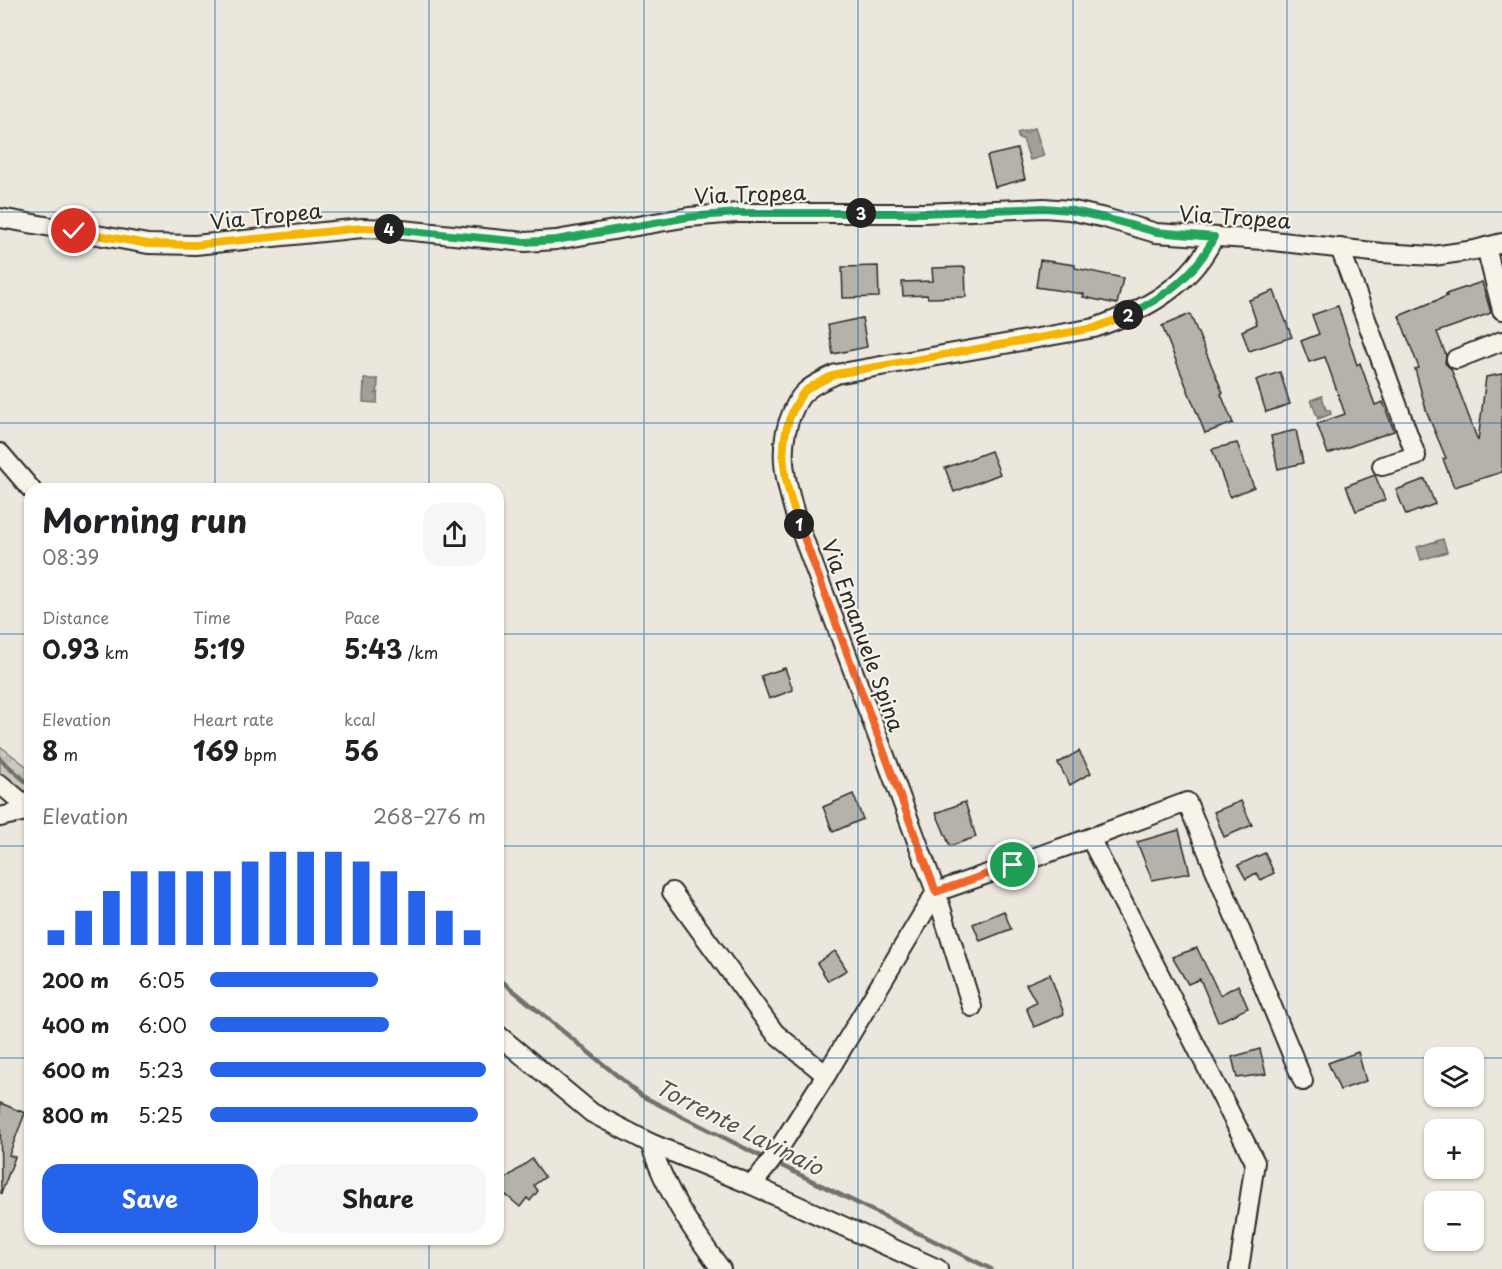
<!DOCTYPE html>
<html lang="en">
<head>
<meta charset="utf-8">
<style>
	:root { --surface:#fff; --page:#f6f6f6; --text:#202124; --muted:#757577; --accent:#2563eb }
	body { margin:0; font-family:"Playpen Sans",sans-serif; background:var(--page); color:var(--text); height:100vh; display:flex; flex-direction:column; font-size:22px; white-space:nowrap }
	* { box-sizing:border-box; margin:0 }
	p { font-size:20px; color:var(--muted) }
	.icon { flex:none; width:33px; height:33px; fill:none; stroke:currentColor; stroke-width:2; stroke-linecap:round; stroke-linejoin:round }
	.map { position:relative; flex:1; overflow:hidden }
	.sheet { position:absolute; left:24px; top:483px; width:480px; height:762px; display:flex; flex-direction:column; background:var(--surface); border-radius:18px; box-shadow:0 2px 4px #0004 }
	.sheet>* { flex:none }
	.controls { position:absolute; left:1424px; top:1047px; display:grid; gap:12px }
	.controls a { display:grid; place-items:center; width:60px; height:60px; border-radius:12px; background:var(--surface); box-shadow:0 2px 4px #0004; font-size:30px }
	.pin { position:absolute; display:grid; place-items:center; width:51px; height:51px; color:#fff; margin:-26px; border:3px solid #fff; border-radius:50%; box-shadow:0 2px 6px #0007 }
	.km { position:absolute; width:30px; height:30px; margin:-15px; border-radius:50%; background:#222; color:#fff; font-size:16px; line-height:30px; text-align:center }
	.round { display:grid; place-items:center; flex:none; width:63px; height:63px; border-radius:18px; background:var(--page) }
	.headline { display:flex; align-items:center; justify-content:space-between; height:102px; padding:0 18px }
	h1 { font-size:33px; font-weight:700; line-height:45px }
	.figures { display:grid; grid-template-columns:repeat(3,1fr); gap:9px; height:102px; padding:6px 18px }
	.figures div { display:grid; align-content:center }
	.figures b { font-size:26px; font-weight:700 }
	.figures small { font-size:16px; font-weight:400 }
	.figures p { font-size:16px }
	.chart { height:168px; padding:12px 18px }
	.chart p { display:flex; justify-content:space-between }
	.chart svg { width:100%; height:108px; margin-top:6px; stroke:var(--accent); stroke-width:6 }
	.button { display:flex; gap:12px; margin-top:auto; padding:12px 18px }
	.button a { flex:1; height:69px; border-radius:18px; background:var(--accent); color:#fff; font-size:24px; font-weight:700; line-height:69px; text-align:center }
	.button a+a { background:var(--page); color:var(--text) }
	ul { padding:0 18px; list-style:none; font-size:20px }
	li { display:grid; grid-template-columns:96px 72px 1fr; align-items:center; height:45px }
	li i { height:15px; border-radius:8px; background:var(--accent) }
	.map>svg:first-child { display:block }
	.grass { fill:url(#grass-tufts); stroke:#7b7a75; stroke-width:1.5 }
	.water { fill:url(#water-ripples); stroke:#72716c; stroke-width:1.5 }
	.lines { fill:none; stroke-linecap:round; stroke-linejoin:round }
	.stream { stroke:#72716c; stroke-width:4.5 }
	.building { fill:#b5b2ab; stroke:#2b2b2b; stroke-width:1.5 }
	.minor-casing { stroke:#2b2b2b; stroke-width:22 }
	.minor { stroke:#f7f3e8; stroke-width:18 }
	.split-1-casing { stroke:#fff; stroke-width:12 }
	.split-2-casing { stroke:#fff; stroke-width:12 }
	.split-3-casing { stroke:#fff; stroke-width:12 }
	.split-4-casing { stroke:#fff; stroke-width:12 }
	.split-5-casing { stroke:#fff; stroke-width:12 }
	.split-1 { stroke:#f0652b; stroke-width:8 }
	.split-2 { stroke:#f5b400; stroke-width:8 }
	.split-3 { stroke:#22a559; stroke-width:8 }
	.split-4 { stroke:#22a559; stroke-width:8 }
	.split-5 { stroke:#f5b400; stroke-width:8 }
	.grid { fill:none; stroke:#1f6fb2; stroke-width:1.5; stroke-opacity:0.55 }
	.labels { text-anchor:middle; dominant-baseline:central; stroke-width:4.5; stroke-linejoin:round; paint-order:stroke }
	.street-label { font-size:21px; fill:#2b2b2b; stroke:#f7f3e8 }
	.water-label { font-size:22px; font-style:italic; fill:#555451; stroke:#f7f3e8 }
</style>
</head>
<body>
<div class="map">
<svg width="1502" height="1269" viewBox="0 0 1502 1269">
	<defs>
		<pattern id="grass-tufts" width="24" height="20" patternUnits="userSpaceOnUse" patternTransform="scale(1.5)"><rect width="24" height="20" fill="#cbc8bf"/><path d="M3 7l-1-3M5 7V3M7 7l1-3M15 17l-1-3M17 17v-4M19 17l1-3" fill="none" stroke="#aeaca4"/></pattern>
		<pattern id="water-ripples" width="26" height="14" patternUnits="userSpaceOnUse" patternTransform="scale(1.5)"><rect width="26" height="14" fill="#a29f98"/><path d="M2 4q2-2 4 0t4 0M15 11q2-2 4 0t4 0" fill="none" stroke="#84827c"/></pattern>
	</defs>
	<rect width="100%" height="100%" fill="#ebe7dd"/>
	<filter id="ink" filterUnits="userSpaceOnUse"><feTurbulence type="fractalNoise" baseFrequency=".0167" numOctaves="2"/><feDisplacementMap in="SourceGraphic" scale="12" xChannelSelector="R" yChannelSelector="G"/><feConvolveMatrix kernelMatrix="1 2 1 2 8 2 1 2 1" color-interpolation-filters="sRGB"/></filter>
	<g filter="url(#ink)">
		<!-- grass -->
		<path class="grass" d="M 0,746 L 30,769 L 30,802 L 0,777 Z"/>
		<!-- water -->
		<g class="water">
			<path d="M 1035,128 L 1044,156 L 1030,160 L 1023,139 L 1019,139 L 1017,133 Z"/>
			<path d="M 364,379 L 378,379 L 377,403 L 363,402 Z"/>
			<path d="M 1322,396 L 1326,410 L 1330,410 L 1331,414 L 1318,419 L 1311,400 Z"/>
			<path d="M 1443,539 L 1447,552 L 1421,560 L 1417,547 Z"/>
		</g>
		<g class="lines">
			<!-- stream -->
			<g class="stream">
				<path d="M 0,759 L 30,785"/>
				<path d="M 498,978 L 642,1096 L 768,1160"/>
				<path d="M 776,1163 L 991,1269"/>
			</g>
		</g>
		<!-- building -->
		<g class="building">
			<path d="M 1017,149 L 1025,179 L 995,187 L 987,156 Z"/>
			<path d="M 1040,260 L 1075,265 L 1075,268 L 1123,278 L 1117,304 L 1083,297 L 1084,294 L 1036,287 Z"/>
			<path d="M 878,266 L 879,297 L 843,298 L 842,267 Z"/>
			<path d="M 965,267 L 966,297 L 928,298 L 927,295 L 903,296 L 902,282 L 933,281 L 932,268 Z"/>
			<path d="M 1482,282 L 1491,313 L 1437,332 L 1446,355 L 1445,363 L 1451,369 L 1478,441 L 1486,377 L 1502,374 L 1502,472 L 1454,487 L 1443,459 L 1446,458 L 1427,413 L 1415,369 L 1419,368 L 1399,316 L 1447,296 L 1446,294 Z"/>
			<path d="M 1274,291 L 1292,337 L 1249,351 L 1242,331 L 1257,324 L 1249,300 Z"/>
			<path d="M 1338,306 L 1357,365 L 1360,363 L 1375,405 L 1383,402 L 1394,431 L 1328,454 L 1317,424 L 1345,414 L 1325,357 L 1309,362 L 1301,341 L 1319,334 L 1312,315 Z"/>
			<path d="M 1190,314 L 1223,393 L 1221,394 L 1233,423 L 1205,433 L 1162,326 Z"/>
			<path d="M 862,318 L 867,347 L 833,354 L 828,325 Z"/>
			<path d="M 1280,372 L 1290,404 L 1266,412 L 1256,380 Z"/>
			<path d="M 1296,430 L 1303,463 L 1278,469 L 1271,436 Z"/>
			<path d="M 1237,443 L 1254,487 L 1230,497 L 1212,449 Z"/>
			<path d="M 991,451 L 1000,474 L 954,492 L 945,468 Z"/>
			<path d="M 1375,475 L 1385,500 L 1356,511 L 1346,486 Z"/>
			<path d="M 1425,479 L 1435,504 L 1406,515 L 1396,490 Z"/>
			<path d="M 785,668 L 793,690 L 769,699 L 761,676 Z"/>
			<path d="M 1079,751 L 1091,773 L 1070,785 L 1058,763 Z"/>
			<path d="M 853,794 L 863,819 L 833,832 L 823,807 Z"/>
			<path d="M 1241,801 L 1252,825 L 1224,837 L 1214,812 Z"/>
			<path d="M 965,802 L 976,837 L 950,846 L 936,813 Z"/>
			<path d="M 1179,830 L 1190,873 L 1152,880 L 1137,842 Z"/>
			<path d="M 1265,853 L 1274,873 L 1261,880 L 1256,873 L 1246,879 L 1238,865 Z"/>
			<path d="M 1004,911 L 1011,929 L 980,941 L 973,924 Z"/>
			<path d="M 1197,948 L 1220,995 L 1238,985 L 1248,1008 L 1218,1022 L 1200,979 L 1188,984 L 1172,957 Z"/>
			<path d="M 835,951 L 847,970 L 828,981 L 817,963 Z"/>
			<path d="M 1050,974 L 1064,1014 L 1034,1027 L 1026,1007 L 1036,1002 L 1026,984 Z"/>
			<path d="M 1260,1049 L 1266,1074 L 1237,1078 L 1232,1057 Z"/>
			<path d="M 1358,1052 L 1366,1081 L 1340,1090 L 1328,1063 Z"/>
			<path d="M 0,1103 L 25,1113 L 9,1155 L 15,1157 L 1,1194 Z"/>
			<path d="M 532,1159 L 545,1177 L 534,1185 L 538,1191 L 530,1201 L 527,1198 L 520,1207 L 506,1195 L 498,1204 L 498,1184 Z"/>
		</g>
		<g class="lines">
			<!-- minor casing -->
			<g class="minor-casing">
				<g id="minor">
					<path d="M 0,218 L 148,244 L 195,245 L 362,228 L 392,229 L 525,242 L 556,240 L 689,217 L 737,213 L 923,213 L 1044,208 L 1069,210 L 1105,218 L 1156,233 L 1264,240 L 1382,253 L 1433,256 L 1475,250 L 1502,243"/>
					<path d="M 1486,247 L 1502,310"/>
					<path d="M 1340,248 L 1416,456 L 1382,466"/>
					<path d="M 1456,359 L 1502,341"/>
					<path d="M 0,453 L 31,489"/>
					<path d="M 0,784 L 30,809"/>
					<path d="M 0,817 L 30,810"/>
					<path d="M 1090,838 L 1255,1162 L 1239,1269"/>
					<path d="M 672,892 L 775,1033 L 826,1075"/>
					<path d="M 972,1007 L 936,892 L 1090,838 L 1187,802 L 1303,1081"/>
					<path d="M 498,1035 L 592,1113 L 650,1143 L 752,1185 L 938,1269"/>
					<path d="M 650,1143 C 665,1190 692,1230 721,1269"/>
					<path d="M 752,1185 L 771,1161 L 826,1075 L 936,892 L 797,521 C 786,484 776,449 792,413 C 795,406 799,397 804,393 C 812,384 825,380 836,374 L 1094,328 C 1143,311 1190,287 1214,237"/>
				</g>
			</g>
			<!-- minor -->
			<use href="#minor" class="minor"/>
		</g>
	</g>
	<g class="lines" filter="url(#ink)">
		<!-- split-1 casing -->
		<g class="split-1-casing">
			<path id="split-1" d="M 799,524 L 936,892 L 1013,865"/>
		</g>
		<!-- split-2 casing -->
		<g class="split-2-casing">
			<path id="split-2" d="M 799,524 C 785,486 775,446 794,408 C 797,403 800,396 804,392 C 812,384 825,380 836,374 L 1094,328 L 1128,315"/>
		</g>
		<!-- split-3 casing -->
		<g class="split-3-casing">
			<path id="split-3" d="M 861,213 L 923,213 L 1044,208 L 1069,210 L 1105,218 L 1156,232 L 1214,237 C 1196,275 1164,297 1128,315"/>
		</g>
		<!-- split-4 casing -->
		<g class="split-4-casing">
			<path id="split-4" d="M 389,229 L 525,242 L 556,240 L 689,217 L 737,213 L 861,213"/>
		</g>
		<!-- split-5 casing -->
		<g class="split-5-casing">
			<path id="split-5" d="M 74,231 L 148,244 L 195,245 L 362,228 L 389,229"/>
		</g>
		<!-- split-1 -->
		<use href="#split-1" class="split-1"/>
		<!-- split-2 -->
		<use href="#split-2" class="split-2"/>
		<!-- split-3 -->
		<use href="#split-3" class="split-3"/>
		<!-- split-4 -->
		<use href="#split-4" class="split-4"/>
		<!-- split-5 -->
		<use href="#split-5" class="split-5"/>
	</g>
	<!-- grid -->
	<path class="grid" d="M 215,0 L 215,489M 429,0 L 429,489M 644,0 L 644,1269M 858,0 L 858,1269M 1073,0 L 1073,1269M 1287,0 L 1287,1269M 0,212 L 1502,212M 0,423 L 1502,423M 0,634 L 30,634M 498,634 L 1502,634M 0,846 L 30,846M 498,846 L 1502,846M 0,1058 L 30,1058M 498,1058 L 1434,1058M 1434,1058 L 1473,1058M 1473,1058 L 1502,1058M 215,1239 L 215,1269M 429,1239 L 429,1269"/>
	<g class="labels">
		<!-- street labels -->
		<g class="street-label">
			<text transform="translate(750 193) rotate(-2)">Via Tropea</text>
			<text transform="translate(266 215) rotate(-6)">Via Tropea</text>
			<text transform="translate(1235 216) rotate(4)">Via Tropea</text>
			<text transform="translate(864 635) rotate(70)">Via Emanuele Spina</text>
		</g>
		<!-- water labels -->
		<g class="water-label">
			<text transform="translate(740 1126) rotate(27)">Torrente Lavinaio</text>
		</g>
	</g>
</svg>
<div class="controls">
<a><svg class="icon" aria-label="layers" viewBox="0 0 24 24"><path d="M12 4l9 5-9 5-9-5zM3 14l9 5 9-5"/></svg></a>
<a>+</a>
<a>−</a>
</div>
<div class="pin" style="left:1013px;top:865px;background:#1e9e55"><svg class="icon" aria-label="arrive" viewBox="0 0 24 24"><path d="M6 21V4h12l-3 4 3 4H6"/></svg></div>
<div class="pin" style="left:74px;top:231px;background:#d93025"><svg class="icon" aria-label="check" viewBox="0 0 24 24"><path d="M5 12l5 5 9-10"/></svg></div>
<b class="km" style="left:799px;top:524px">1</b>
<b class="km" style="left:1128px;top:315px">2</b>
<b class="km" style="left:861px;top:213px">3</b>
<b class="km" style="left:389px;top:229px">4</b>
<section class="sheet">
<div class="headline"><div><h1>Morning run</h1><p>08:39</p></div><a class="round"><svg class="icon" aria-label="share" viewBox="0 0 24 24"><path d="M12 15V3M7 8l5-5 5 5M5 13v7h14v-7"/></svg></a></div>
<div class="figures">
<div><p>Distance</p><b>0.93<small> km</small></b></div>
<div><p>Time</p><b>5:19</b></div>
<div><p>Pace</p><b>5:43<small> /km</small></b></div>
</div>
<div class="figures">
<div><p>Elevation</p><b>8<small> m</small></b></div>
<div><p>Heart rate</p><b>169<small> bpm</small></b></div>
<div><p>kcal</p><b>56</b></div>
</div>
<div class="chart"><p><span>Elevation</span>268–276 m</p>
<svg viewBox="0 0 160 44" preserveAspectRatio="none"><path d="M5 44V38M15 44V30M25 44V22M35 44V14M45 44V14M55 44V14M65 44V14M75 44V10M85 44V6M95 44V6M105 44V6M115 44V10M125 44V14M135 44V22M145 44V30M155 44V38"/></svg>
</div>
<ul>
<li><b>200 m</b>6:05<i style="width:61%"></i></li>
<li><b>400 m</b>6:00<i style="width:65%"></i></li>
<li><b>600 m</b>5:23<i style="width:100%"></i></li>
<li><b>800 m</b>5:25<i style="width:97%"></i></li>
</ul>
<div class="button"><a>Save</a><a>Share</a></div>
</section>
</div>
</body>
</html>
